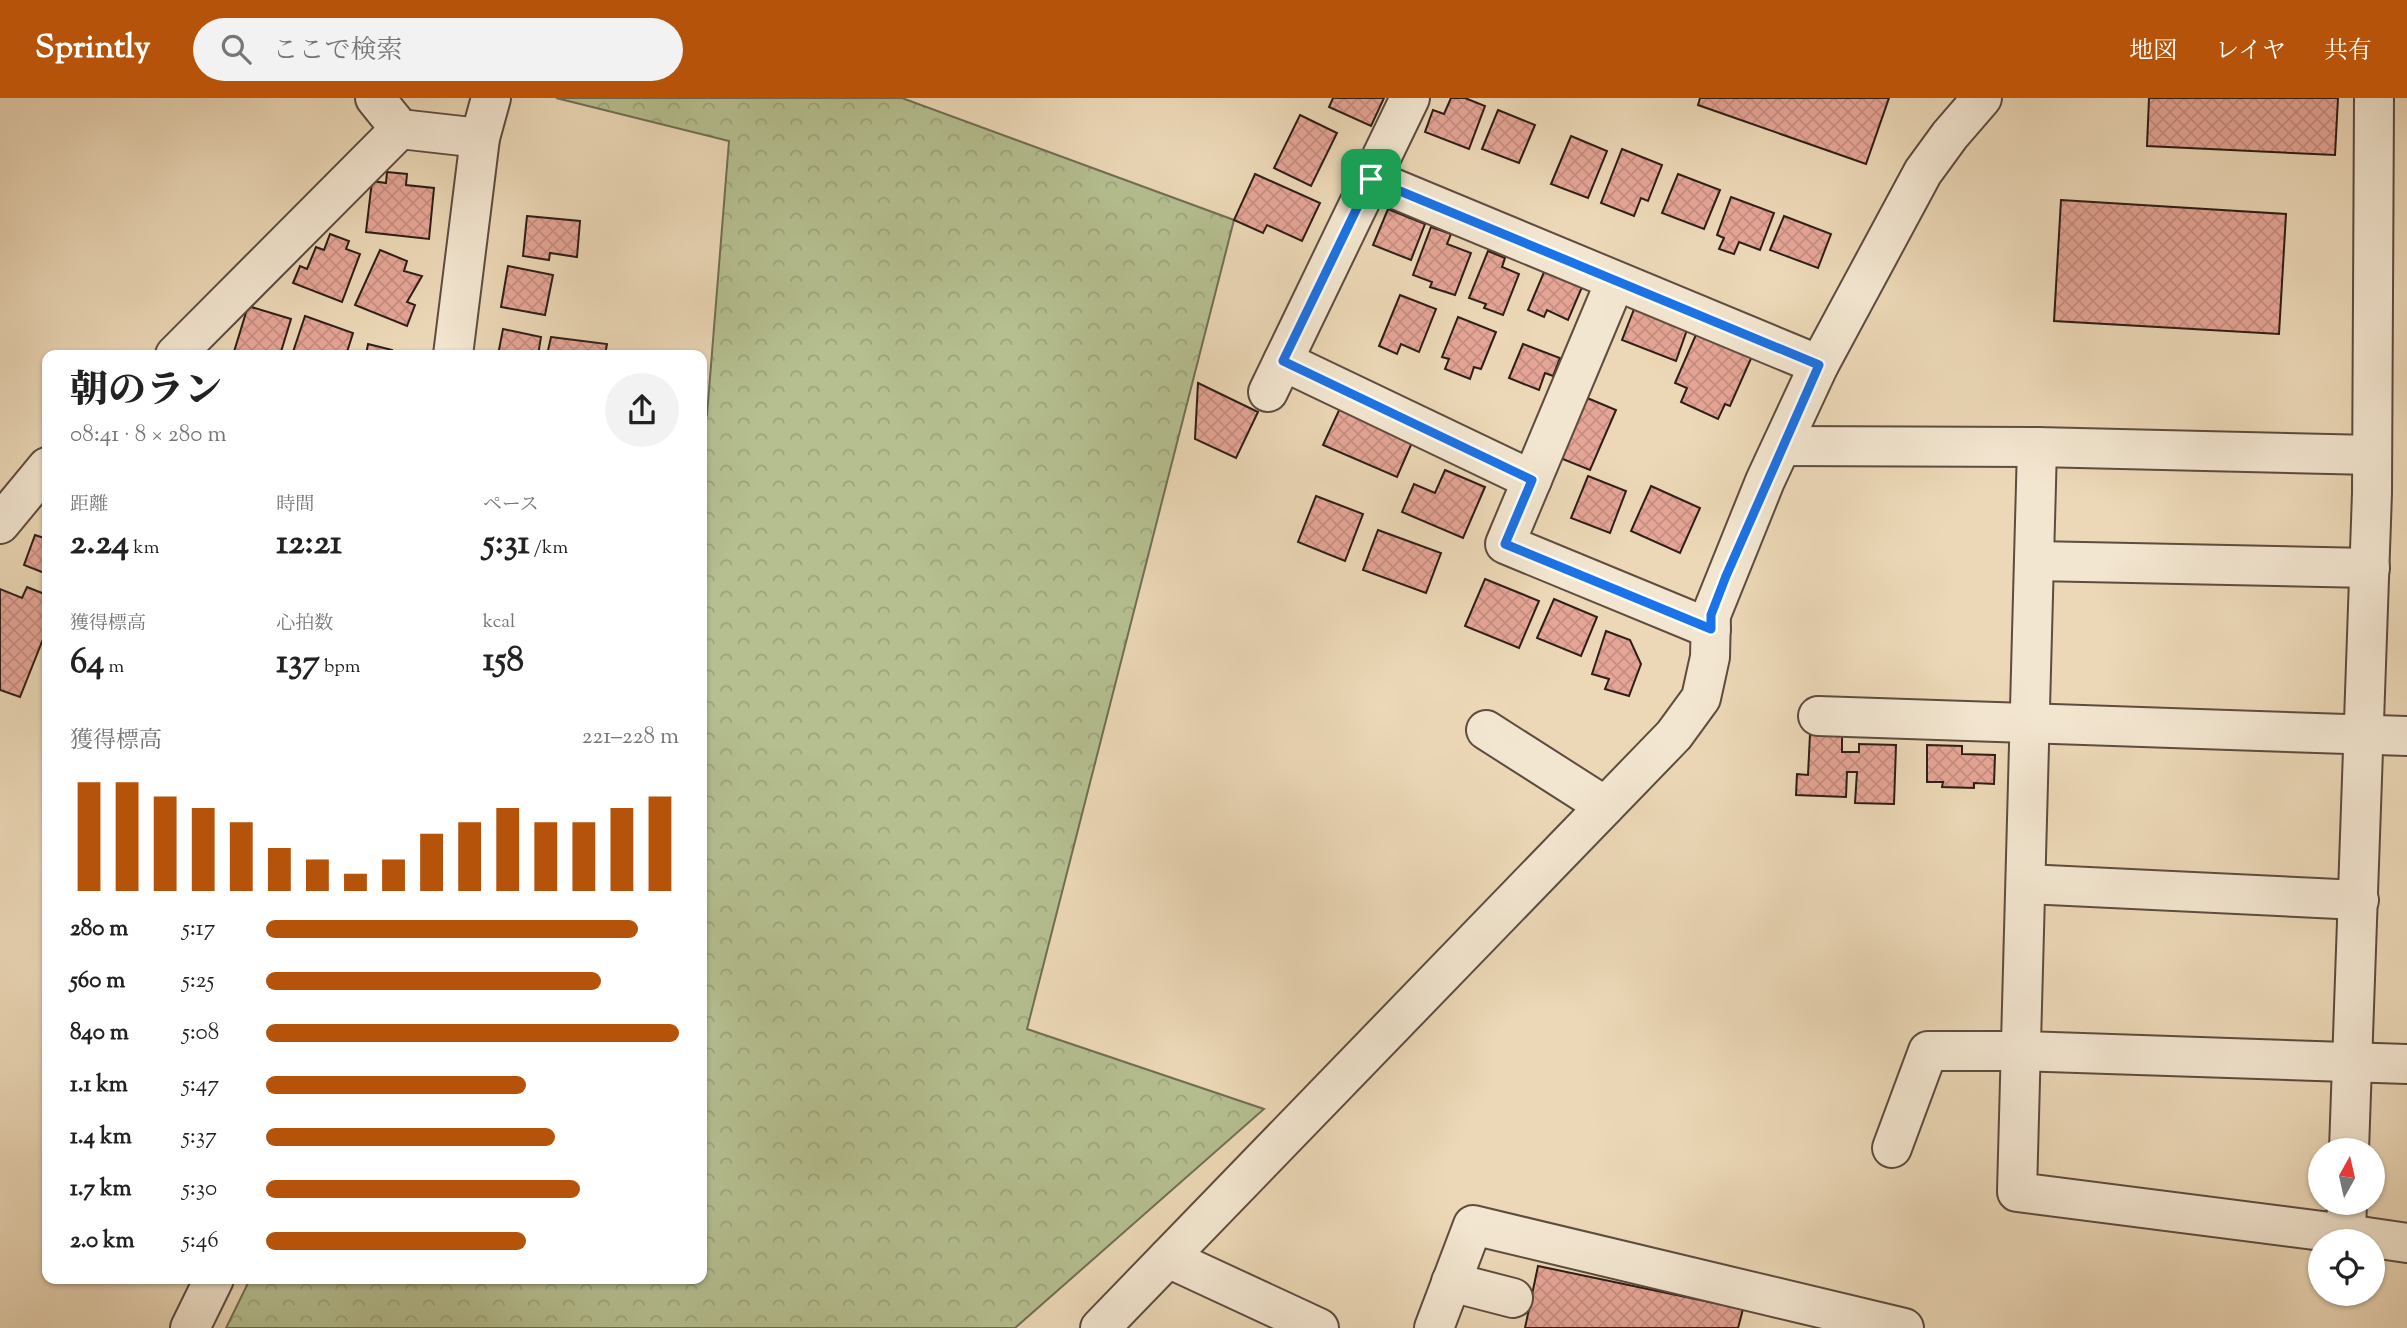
<!DOCTYPE html>
<html lang="ja">
<head>
<meta charset="utf-8">
<style>
	:root { --surface:#fff; --page:#f2f2f2; --text:#222; --muted:#767676; --accent:#b45309 }
	body { margin:0; font-family:"Sorts Mill Goudy","Noto Serif JP",serif; background:var(--page); color:var(--text); height:100vh; display:flex; flex-direction:column; font-size:26px; white-space:nowrap }
	* { box-sizing:border-box; margin:0 }
	p { font-size:23px; color:var(--muted) }
	.icon { flex:none; width:38px; height:38px; fill:none; stroke:currentColor; stroke-width:2; stroke-linecap:round; stroke-linejoin:round }
	.map { position:relative; flex:1; overflow:hidden }
	.panel { position:absolute; left:42px; top:252px; width:665px; height:934px; display:flex; flex-direction:column; background:var(--surface); border-radius:14px; box-shadow:0 2px 5px #0004 }
	.panel>* { flex:none }
	.needle { width:46px; rotate:8deg }
	.fabs { position:absolute; left:2308px; top:1040px; display:grid; gap:14px }
	.fabs a { display:grid; place-items:center; width:77px; height:77px; border-radius:50%; background:var(--surface); box-shadow:0 2px 5px #0004; font-size:35px }
	.pin { position:absolute; display:grid; place-items:center; width:60px; height:60px; color:#fff; margin:-30px; border-radius:14px; box-shadow:0 4px 10px #0006 }
	.round { display:grid; place-items:center; flex:none; width:74px; height:74px; border-radius:37px; background:var(--page) }
	.head { display:flex; align-items:center; justify-content:space-between; height:119px; padding:0 28px }
	h1 { font-size:38px; font-weight:800; line-height:52px }
	.figures { display:grid; grid-template-columns:repeat(3,1fr); gap:10px; height:119px; padding:7px 28px }
	.figures div { display:grid; align-content:center }
	.figures b { font-size:35px; font-weight:800 }
	.figures small { font-size:19px; font-weight:400 }
	.figures p { font-size:19px }
	.chart { height:196px; padding:14px 28px }
	.chart p { display:flex; justify-content:space-between }
	.chart svg { width:100%; height:126px; margin-top:7px; stroke:var(--accent); stroke-width:6 }
	ul { padding:0 28px; list-style:none; font-size:23px }
	li { display:grid; grid-template-columns:112px 84px 1fr; align-items:center; height:52px }
	li i { height:18px; border-radius:9px; background:var(--accent) }
	header { display:flex; align-items:center; gap:42px; box-sizing:border-box; height:98px; padding:0 35px; background:var(--accent); color:#fff }
	header strong { font-size:33px }
	nav { display:flex; gap:38px; margin-inline-start:auto; font-size:24px }
	.search { width:490px; height:63px; background:var(--page); display:flex; align-items:center; gap:18px; box-sizing:border-box; padding:0 24px; border-radius:38px; color:var(--muted); font-size:26px }
	.map>svg:first-child { display:block }
	.forest { fill:url(#forest-crowns); stroke:#716e54; stroke-width:2 }
	.building { fill:url(#building-cross-hatch); stroke:#2d1e17; stroke-width:2 }
	.lines { fill:none; stroke-linecap:round; stroke-linejoin:round }
	.minor-casing { stroke:#5d4c3f; stroke-width:42 }
	.minor { stroke:#f3e6d0; stroke-width:38 }
	.route-casing { stroke:#fff; stroke-width:14 }
	.route { stroke:#1a73e8; stroke-width:9 }
</style>
</head>
<body>
<header>
<strong>Sprintly</strong>
<div class="search"><svg class="icon" aria-label="search" viewBox="0 0 24 24"><circle cx="10" cy="10" r="6"/><path d="M15 15l6 6"/></svg>ここで検索</div>
<nav><a>地図</a><a>レイヤ</a><a>共有</a></nav>
</header>
<div class="map">
<svg width="2407" height="1230" viewBox="0 0 2407 1230">
	<defs>
		<pattern id="forest-crowns" width="20" height="18" patternUnits="userSpaceOnUse" patternTransform="scale(1.75)"><rect width="20" height="18" fill="#b5bf90"/><path d="M2 6a3 3 0 1 1 6 0M12 15a3 3 0 1 1 6 0" fill="none" stroke="#9ca47b"/></pattern>
		<pattern id="building-cross-hatch" width="8" height="8" patternUnits="userSpaceOnUse" patternTransform="scale(1.75)"><rect width="8" height="8" fill="#e6a697"/><path d="M0 0l8 8M0 8l8-8" fill="none" stroke="#c68e81"/></pattern>
	</defs>
	<rect width="100%" height="100%" fill="#ecd8b7"/>
	<filter id="stains"><feTurbulence type="fractalNoise" baseFrequency=".00286" numOctaves="4"/><feColorMatrix values="0 0 0 0 .2 0 0 0 0 .09 0 0 0 0 .02 0 0 0 .5 -.17"/></filter>
	<radialGradient id="worn" r=".72"><stop offset=".6" stop-color="#630" stop-opacity="0"/><stop offset="1" stop-color="#630" stop-opacity=".3"/></radialGradient>
	<!-- forest -->
	<path class="forest" d="M 556,0 L 902,0 L 1234,122 L 1027,931 L 1264,1011 L 1015,1230 L 226,1230 L 250,1181 L 702,1181 L 702,328 L 707,317 L 729,43 Z"/>
	<!-- building -->
	<g class="building">
		<path d="M 1333,0 L 1384,0 L 1371,28 L 1329,9 Z"/>
		<path d="M 1451,0 L 1465,0 L 1485,8 L 1469,51 L 1425,34 L 1433,12 L 1444,16 Z"/>
		<path d="M 1700,0 L 1889,0 L 1866,66 L 1698,7 Z"/>
		<path d="M 2149,0 L 2338,0 L 2335,57 L 2147,48 Z"/>
		<path d="M 1498,12 L 1535,27 L 1519,65 L 1482,51 Z"/>
		<path d="M 1300,17 L 1337,35 L 1311,88 L 1274,70 Z"/>
		<path d="M 1571,38 L 1607,53 L 1588,100 L 1551,86 Z"/>
		<path d="M 1622,51 L 1662,67 L 1648,103 L 1641,100 L 1634,118 L 1601,105 Z"/>
		<path d="M 387,74 L 407,76 L 406,87 L 434,90 L 429,141 L 366,134 L 372,83 L 386,85 Z"/>
		<path d="M 1255,76 L 1320,105 L 1302,143 L 1267,127 L 1263,135 L 1234,122 Z"/>
		<path d="M 1678,76 L 1720,92 L 1704,131 L 1662,115 Z"/>
		<path d="M 1731,99 L 1774,115 L 1760,152 L 1739,144 L 1734,156 L 1719,151 L 1724,140 L 1717,137 Z"/>
		<path d="M 2061,102 L 2286,116 L 2279,236 L 2054,223 Z"/>
		<path d="M 1388,111 L 1425,126 L 1411,162 L 1373,147 Z"/>
		<path d="M 527,118 L 580,123 L 577,159 L 550,155 L 549,162 L 523,158 Z"/>
		<path d="M 1784,118 L 1831,136 L 1818,170 L 1770,152 Z"/>
		<path d="M 1431,129 L 1451,136 L 1447,146 L 1471,155 L 1455,197 L 1430,189 L 1432,184 L 1413,177 Z"/>
		<path d="M 330,136 L 349,143 L 346,151 L 360,156 L 342,204 L 293,185 L 300,168 L 307,171 L 316,149 L 324,152 Z"/>
		<path d="M 380,152 L 407,163 L 404,173 L 422,178 L 407,204 L 415,207 L 407,228 L 355,207 Z"/>
		<path d="M 1488,153 L 1505,160 L 1502,169 L 1519,176 L 1503,217 L 1484,210 L 1486,206 L 1469,200 Z"/>
		<path d="M 1547,167 L 1585,182 L 1568,222 L 1547,212 L 1544,219 L 1528,212 Z"/>
		<path d="M 508,168 L 553,177 L 545,217 L 501,209 Z"/>
		<path d="M 1400,197 L 1436,211 L 1419,254 L 1401,246 L 1397,256 L 1379,248 Z"/>
		<path d="M 1636,206 L 1688,229 L 1676,263 L 1622,242 Z"/>
		<path d="M 248,208 L 291,221 L 280,257 L 233,257 Z"/>
		<path d="M 305,218 L 353,235 L 346,257 L 292,257 Z"/>
		<path d="M 1458,219 L 1496,234 L 1481,271 L 1474,269 L 1470,281 L 1445,271 L 1449,261 L 1442,259 Z"/>
		<path d="M 503,231 L 541,239 L 538,257 L 498,257 Z"/>
		<path d="M 1698,232 L 1753,256 L 1730,308 L 1725,306 L 1718,321 L 1681,304 L 1687,290 L 1675,285 Z"/>
		<path d="M 551,239 L 607,246 L 605,257 L 547,257 Z"/>
		<path d="M 368,246 L 392,252 L 391,257 L 366,257 Z"/>
		<path d="M 1523,246 L 1560,260 L 1553,278 L 1545,275 L 1539,292 L 1509,280 Z"/>
		<path d="M 1198,285 L 1258,314 L 1236,360 L 1195,341 Z"/>
		<path d="M 1580,297 L 1616,312 L 1590,372 L 1555,358 Z"/>
		<path d="M 1341,308 L 1414,340 L 1397,379 L 1323,347 Z"/>
		<path d="M 1445,372 L 1485,389 L 1463,440 L 1402,414 L 1414,386 L 1435,395 Z"/>
		<path d="M 1588,378 L 1626,393 L 1610,435 L 1571,420 Z"/>
		<path d="M 1651,388 L 1700,410 L 1680,455 L 1631,433 Z"/>
		<path d="M 1316,398 L 1363,416 L 1345,463 L 1298,444 Z"/>
		<path d="M 1378,432 L 1441,455 L 1426,495 L 1363,472 Z"/>
		<path d="M 35,437 L 47,441 L 47,476 L 24,467 Z"/>
		<path d="M 1485,481 L 1539,503 L 1519,550 L 1465,528 Z"/>
		<path d="M 27,489 L 47,497 L 47,531 L 20,599 L 0,592 L 0,491 L 22,500 Z"/>
		<path d="M 1554,501 L 1597,519 L 1581,558 L 1537,540 Z"/>
		<path d="M 1606,533 L 1630,542 L 1641,566 L 1629,598 L 1605,591 L 1609,581 L 1592,576 Z"/>
		<path d="M 1810,636 L 1842,638 L 1842,654 L 1859,654 L 1859,646 L 1896,647 L 1894,706 L 1855,705 L 1857,674 L 1847,674 L 1846,699 L 1796,697 L 1797,676 L 1808,677 Z"/>
		<path d="M 1927,647 L 1962,648 L 1962,656 L 1995,657 L 1994,686 L 1974,685 L 1974,690 L 1942,689 L 1943,684 L 1927,684 Z"/>
		<path d="M 1538,1168 L 1743,1211 L 1738,1230 L 1525,1230 Z"/>
	</g>
	<g class="lines">
		<!-- minor casing -->
		<g class="minor-casing">
			<g id="minor">
				<path d="M 375,0 L 400,31 L 480,40"/>
				<path d="M 1371,81 L 1819,267"/>
				<path d="M 1615,184 L 1505,446 L 1711,531"/>
				<path d="M 175,257 L 400,31"/>
				<path d="M 453,257 L 480,40 L 491,0"/>
				<path d="M 1283,263 L 1532,382"/>
				<path d="M 1268,294 L 1410,0"/>
				<path d="M 1782,348 L 2037,349"/>
				<path d="M 0,426 L 47,369"/>
				<path d="M 2035,463 L 2370,470"/>
				<path d="M 1818,618 L 2407,638"/>
				<path d="M 1486,632 L 1605,708"/>
				<path d="M 2026,786 L 2359,802"/>
				<path d="M 1892,1050 L 1928,953 L 2021,953 L 2407,966"/>
				<path d="M 2349,1052 L 2372,395 L 2374,0"/>
				<path d="M 2347,1104 L 2346,1136 L 2407,1145"/>
				<path d="M 2346,1136 L 2017,1094 L 2037,349 L 2372,357"/>
				<path d="M 1168,1160 L 1319,1230"/>
				<path d="M 1451,1184 L 1513,1200"/>
				<path d="M 190,1230 L 214,1181"/>
				<path d="M 1100,1230 L 1674,637 L 1701,600 L 1710,559 L 1711,517 L 1765,383 L 1819,267 L 1923,74 L 1950,37 L 1982,0"/>
				<path d="M 1434,1230 L 1473,1127 L 1904,1230"/>
			</g>
		</g>
		<!-- minor -->
		<use href="#minor" class="minor"/>
	</g>
	<g class="lines">
		<!-- route casing -->
		<g class="route-casing">
			<path id="route" d="M 1371,81 L 1819,267 L 1726,478 L 1711,517 L 1711,531 L 1505,446 L 1532,382 L 1283,263 Z"/>
		</g>
		<!-- route -->
		<use href="#route" class="route"/>
	</g>
	<rect width="100%" height="100%" filter="url(#stains)"/>
	<rect width="100%" height="100%" fill="url(#worn)"/>
</svg>
<div class="fabs">
<a><svg class="needle" viewBox="-14 -14 28 28"><path d="M0-13l5 13h-10z" fill="#e53935"/><path d="M0 13l5-13h-10z" fill="#767676"/></svg></a>
<a><svg class="icon" aria-label="locate" viewBox="0 0 24 24"><circle cx="12" cy="12" r="6"/><path d="M12 2v4M12 18v4M2 12h4M18 12h4"/></svg></a>
</div>
<div class="pin" style="left:1371px;top:81px;background:#1e9e55"><svg class="icon" aria-label="arrive" viewBox="0 0 24 24"><path d="M6 21V4h12l-3 4 3 4H6"/></svg></div>
<section class="panel">
<div class="head"><div><h1>朝のラン</h1><p>08:41 · 8 × 280 m</p></div><a class="round"><svg class="icon" aria-label="share" viewBox="0 0 24 24"><path d="M12 15V3M7 8l5-5 5 5M5 13v7h14v-7"/></svg></a></div>
<div class="figures">
<div><p>距離</p><b>2.24<small> km</small></b></div>
<div><p>時間</p><b>12:21</b></div>
<div><p>ペース</p><b>5:31<small> /km</small></b></div>
</div>
<div class="figures">
<div><p>獲得標高</p><b>64<small> m</small></b></div>
<div><p>心拍数</p><b>137<small> bpm</small></b></div>
<div><p>kcal</p><b>158</b></div>
</div>
<div class="chart"><p><span>獲得標高</span>221–228 m</p>
<svg viewBox="0 0 160 44" preserveAspectRatio="none"><path d="M5 44V6M15 44V6M25 44V11M35 44V15M45 44V20M55 44V29M65 44V33M75 44V38M85 44V33M95 44V24M105 44V20M115 44V15M125 44V20M135 44V20M145 44V15M155 44V11"/></svg>
</div>
<ul>
<li><b>280 m</b>5:17<i style="width:90%"></i></li>
<li><b>560 m</b>5:25<i style="width:81%"></i></li>
<li><b>840 m</b>5:08<i style="width:100%"></i></li>
<li><b>1.1 km</b>5:47<i style="width:63%"></i></li>
<li><b>1.4 km</b>5:37<i style="width:70%"></i></li>
<li><b>1.7 km</b>5:30<i style="width:76%"></i></li>
<li><b>2.0 km</b>5:46<i style="width:63%"></i></li>
</ul>
</section>
</div>
</body>
</html>
